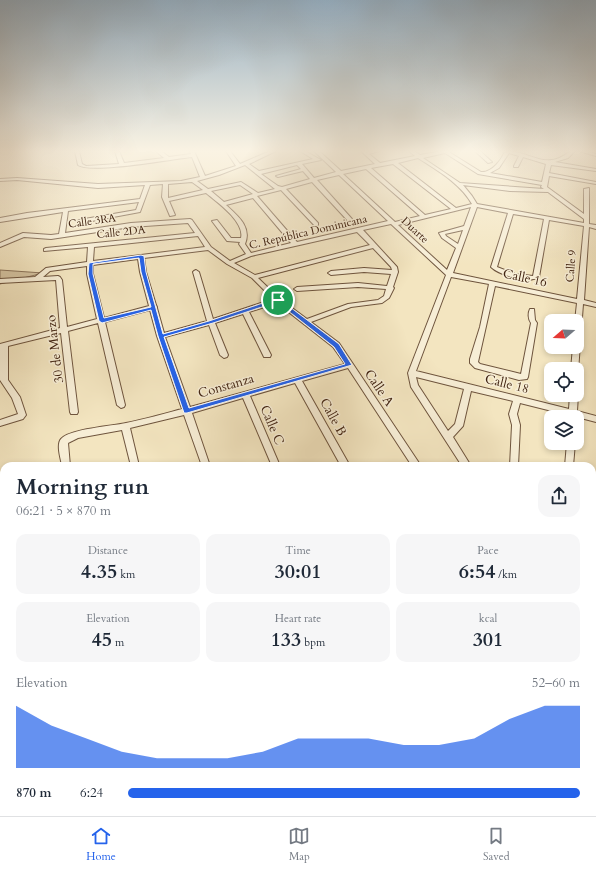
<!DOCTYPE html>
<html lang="en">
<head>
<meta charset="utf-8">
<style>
	:root { --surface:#fff; --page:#f6f6f7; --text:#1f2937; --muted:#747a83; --line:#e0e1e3; --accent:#2563eb }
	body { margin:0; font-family:Cardo,serif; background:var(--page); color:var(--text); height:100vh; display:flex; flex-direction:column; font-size:15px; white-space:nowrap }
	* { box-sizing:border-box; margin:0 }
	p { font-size:13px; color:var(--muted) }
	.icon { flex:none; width:22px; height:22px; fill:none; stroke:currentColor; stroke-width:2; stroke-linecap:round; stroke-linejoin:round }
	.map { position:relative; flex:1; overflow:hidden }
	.side { position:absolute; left:0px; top:462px; width:596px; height:354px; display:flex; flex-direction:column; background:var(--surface); border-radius:12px 12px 0 0; box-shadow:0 2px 6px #0003 }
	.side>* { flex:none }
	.needle { width:26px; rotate:251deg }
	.buttons { position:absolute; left:544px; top:314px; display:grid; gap:8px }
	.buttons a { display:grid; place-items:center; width:40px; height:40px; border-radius:8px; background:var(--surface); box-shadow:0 2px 6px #0003; font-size:20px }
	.pin { position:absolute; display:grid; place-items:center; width:34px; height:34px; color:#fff; margin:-17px; border:2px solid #fff; border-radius:50%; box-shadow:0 1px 4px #0007 }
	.round { display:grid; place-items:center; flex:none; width:42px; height:42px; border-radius:12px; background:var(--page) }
	.head { display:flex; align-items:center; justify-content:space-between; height:68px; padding:0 16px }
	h1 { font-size:22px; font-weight:700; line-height:30px }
	.metrics { display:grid; grid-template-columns:repeat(3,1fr); gap:6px; height:68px; padding:4px 16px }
	.metrics div { display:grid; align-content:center; border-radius:10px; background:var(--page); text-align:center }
	.metrics b { font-size:20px; font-weight:700 }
	.metrics small { font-size:11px; font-weight:400 }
	.metrics p { font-size:11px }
	.chart { height:112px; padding:8px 16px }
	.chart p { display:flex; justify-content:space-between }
	.chart svg { width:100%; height:72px; margin-top:4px; fill:var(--accent); opacity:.7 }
	ul { padding:0 16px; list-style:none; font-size:13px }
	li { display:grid; grid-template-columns:64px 48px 1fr; align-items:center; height:30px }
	li i { height:10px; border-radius:5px; background:var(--accent) }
	.menu { display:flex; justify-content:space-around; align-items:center; height:56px; border-top:1px solid var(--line); background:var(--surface); font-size:11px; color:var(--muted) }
	.menu a { display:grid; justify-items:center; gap:2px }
	.menu .on { color:var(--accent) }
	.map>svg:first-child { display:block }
	.green { fill:#d5c4a2; stroke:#8b745a }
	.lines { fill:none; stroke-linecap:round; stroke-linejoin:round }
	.minor-casing { stroke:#6e543d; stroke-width:2 }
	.minor { fill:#f7eed6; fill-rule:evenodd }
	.route { fill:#2563eb; stroke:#fff; fill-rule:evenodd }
	.labels { text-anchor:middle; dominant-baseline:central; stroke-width:3; stroke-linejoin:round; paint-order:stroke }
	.far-street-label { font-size:11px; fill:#412311; stroke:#f7eed6 }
	.street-label { font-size:13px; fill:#412311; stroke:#f7eed6 }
</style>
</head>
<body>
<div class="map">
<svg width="596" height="816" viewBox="0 0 596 816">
	<rect width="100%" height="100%" fill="#f3e5c0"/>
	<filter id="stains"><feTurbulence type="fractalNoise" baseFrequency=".005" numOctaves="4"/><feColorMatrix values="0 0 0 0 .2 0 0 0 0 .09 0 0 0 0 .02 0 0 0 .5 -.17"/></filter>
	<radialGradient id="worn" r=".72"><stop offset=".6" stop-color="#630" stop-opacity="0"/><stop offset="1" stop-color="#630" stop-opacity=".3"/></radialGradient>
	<!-- green -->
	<path class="green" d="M 0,270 L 43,273 L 0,284 Z"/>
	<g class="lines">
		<!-- minor casing -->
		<g class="minor-casing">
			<g id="minor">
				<path d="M 75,151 L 79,151 L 82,164 L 86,166 L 119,164 L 115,151 L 119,151 L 124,163 L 164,158 L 156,151 L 161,151 L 169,157 L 191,154 L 190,151 L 194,151 L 205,176 L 236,166 L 226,151 L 230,151 L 240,164 L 270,151 L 276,151 L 249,164 L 259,171 L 313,159 L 300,151 L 305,151 L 321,160 L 302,164 L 314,178 L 336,172 L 314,151 L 319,151 L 341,171 L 375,164 L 361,151 L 379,151 L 369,154 L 380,163 L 415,156 L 409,151 L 414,151 L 420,155 L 442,151 L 451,151 L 449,152 L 481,172 C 492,173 502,159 505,151 C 531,151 546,172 570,151 L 575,151 L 568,158 L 555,162 L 596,169 L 596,171 L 551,165 L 549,173 L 596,182 L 596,184 L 549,176 L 547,187 L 584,214 L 584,189 L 589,188 L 589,224 L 596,225 L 596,229 L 589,227 L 584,300 L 596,303 L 596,307 L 583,304 L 578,371 L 577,369 L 571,369 L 573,347 L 577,347 L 577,321 L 575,321 L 577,303 L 495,286 L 478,362 L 480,364 L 521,374 L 531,323 C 528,319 528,313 530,309 L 534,309 L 535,320 L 537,323 L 528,377 L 527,379 L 519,380 L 475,368 L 470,363 L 470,359 L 480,327 L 489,284 L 451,277 L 416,371 L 569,409 L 570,395 L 577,395 L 577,393 L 578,395 L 577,411 L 596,416 L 596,422 L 577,417 L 568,417 L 568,415 L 520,403 L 517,414 L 520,425 L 518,466 L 510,466 L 512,425 L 509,414 L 513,401 L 471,391 L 463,426 L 453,437 L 471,466 L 462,466 L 411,387 L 408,373 L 446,275 L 391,224 L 363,230 L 397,267 L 398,272 L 393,287 L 394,288 L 389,298 L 382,303 L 351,307 L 311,322 L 339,343 L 421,466 L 412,466 L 348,368 L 302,381 L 350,466 L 341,466 L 295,383 L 250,396 L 280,466 L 272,466 L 243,398 L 192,413 L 210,466 L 202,466 L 184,415 L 130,428 L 139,466 L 131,466 L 122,430 L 78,438 L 68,443 L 70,466 L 62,466 C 61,459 56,445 61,439 C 69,429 112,426 126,423 C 145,419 163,414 182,409 L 157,336 L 150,310 L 105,322 L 125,405 L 124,407 L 121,408 L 117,405 L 98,323 L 68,331 L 78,412 L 77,414 L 71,414 L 70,412 L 61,333 L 8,346 L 8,380 L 20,397 L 26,415 L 23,419 L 0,426 L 0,420 L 18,414 L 12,398 L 0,380 L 0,344 L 60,328 L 56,280 L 0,283 L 0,279 L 35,277 L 46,268 L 87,262 L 88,247 L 44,251 L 44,249 L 46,248 L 195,233 L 188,223 L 131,227 L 51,239 L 24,237 L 0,247 L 0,243 L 23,233 L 51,235 L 59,234 L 63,212 L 0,222 L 0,218 L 27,213 L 140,199 L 145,185 L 98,188 L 17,180 L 0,181 L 0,179 L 17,178 L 98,184 L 181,181 L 200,177 L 192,157 C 172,159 91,174 78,165 ZM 445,153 L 478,174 L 542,185 L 541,187 L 544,189 L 460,183 L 423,158 ZM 509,153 L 519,156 L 514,166 L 514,167 L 518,167 L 523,157 L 546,164 L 542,182 L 490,173 L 499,168 ZM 418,158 C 438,171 460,183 472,204 L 456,208 L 398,163 ZM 393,164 L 451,209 L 425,215 L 371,168 ZM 245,165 L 275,189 L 258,193 L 241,182 L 208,189 L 197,181 L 219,175 ZM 297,165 L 301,169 L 276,176 L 278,177 L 303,171 L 310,179 L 282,187 L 278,186 L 261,174 ZM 366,169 L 420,216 L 395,222 L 343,174 ZM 339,175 L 388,221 L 297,242 L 257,196 L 281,190 L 314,225 L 318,225 L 318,223 L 286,189 L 312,182 L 348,221 L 352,221 L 352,219 L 317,180 ZM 192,182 L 203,190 L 168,198 L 168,184 ZM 163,184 L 162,197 L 170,216 L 175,215 L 169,201 L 206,193 C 217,202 245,222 241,238 L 231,238 L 217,220 L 212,221 L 227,241 L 240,242 L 239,244 L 246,254 L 230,261 L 211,247 L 192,220 L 190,219 L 131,223 L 65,233 L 68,211 L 139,202 L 136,210 L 79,220 L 78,221 L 81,223 L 140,212 L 150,185 ZM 240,185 L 253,194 L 224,202 L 211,191 ZM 463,185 L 510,191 L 548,192 L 584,219 L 584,223 L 477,204 L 472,196 ZM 253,198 L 291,243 L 251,253 L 245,244 C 252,227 238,216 226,205 ZM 471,207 L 464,226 L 439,233 L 442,238 L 456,248 L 447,270 L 398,225 ZM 477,207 L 508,213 L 491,267 C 499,275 529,284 539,277 L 549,220 L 584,226 L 577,299 L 453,273 ZM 513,214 L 544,219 L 533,276 L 515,274 L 497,267 ZM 463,230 L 458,244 L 446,236 L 445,234 ZM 357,232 L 370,245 L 255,275 L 234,263 L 251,256 ZM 198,236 L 205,247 L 93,261 L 94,247 ZM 373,248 L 391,267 L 392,270 L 364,268 L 331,271 L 328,273 L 331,275 L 364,272 L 391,274 L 387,286 L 358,283 L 297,287 L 294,289 L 297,291 L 358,287 L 386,289 L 384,296 L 378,300 L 348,304 L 307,319 L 280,299 L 258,278 ZM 208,250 L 227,264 L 252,278 L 273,299 L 213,319 L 199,272 L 196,270 L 194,271 L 193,272 L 207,321 L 164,333 L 157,308 L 157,307 L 156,305 L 146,272 L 144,258 ZM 138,259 L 140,272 L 149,306 L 104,318 L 93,274 L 93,265 ZM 87,266 L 87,274 L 97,319 L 67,327 L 62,280 L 60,277 L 58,276 L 43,277 L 50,271 ZM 277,303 L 333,347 L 345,364 L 190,407 L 165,337 L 209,325 L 220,355 L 224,358 L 227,357 L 228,355 L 215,323 L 243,314 L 264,357 L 270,357 L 271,355 L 249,312 ZM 416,377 L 464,389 L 455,424 L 448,431 L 418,385 Z"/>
				<path d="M 475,151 L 480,151 L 492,162 L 488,163 Z"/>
				<path d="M 579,151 L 586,151 L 596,154 L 596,156 Z"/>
				<path d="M 567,443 L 575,443 L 573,466 L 565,466 Z"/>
				<path d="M 4,564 L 4,574 L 0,575 L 0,565 Z"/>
				<path d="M 592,580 L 596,581 L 596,591 L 592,590 Z"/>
				<path d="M 0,617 L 4,619 L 4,768 L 0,767 Z"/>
				<path d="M 592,666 L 596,668 L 596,685 L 592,683 Z"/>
				<path d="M 596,721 L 596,733 L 592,734 L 592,722 Z"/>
				<path d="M 4,801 L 4,812 L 9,812 L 0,816 L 0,802 Z"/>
				<path d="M 313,812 L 337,812 L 335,816 L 311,816 Z"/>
			</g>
		</g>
		<!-- minor -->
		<use href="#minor" class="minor"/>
	</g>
	<!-- sky -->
	<linearGradient id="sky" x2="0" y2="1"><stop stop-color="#94adc0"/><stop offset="0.57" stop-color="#faf3e3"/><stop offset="1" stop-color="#faf3e3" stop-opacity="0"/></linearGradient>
	<rect width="596" height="265" fill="url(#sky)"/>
	<!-- route -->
	<path class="route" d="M 141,255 L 144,256 L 146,272 L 163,334 L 209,321 L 278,298 L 339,344 L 352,365 L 187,413 L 184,413 L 158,336 L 151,310 L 102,323 L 99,321 L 88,274 L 89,263 ZM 139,258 L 141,272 L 151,307 L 104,318 L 93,274 L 93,264 ZM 277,302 L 334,347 L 345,364 L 189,408 L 164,337 L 213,323 Z"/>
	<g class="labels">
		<!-- far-street labels -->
		<g class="far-street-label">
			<text transform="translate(92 221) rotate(-8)">Calle 3RA</text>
			<text transform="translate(415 230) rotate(43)">Duarte</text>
			<text transform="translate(121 232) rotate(-6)">Calle 2DA</text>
			<text transform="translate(308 232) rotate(-13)">C. República Dominicana</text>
			<text transform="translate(571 266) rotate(-86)">Calle 9</text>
		</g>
		<!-- street labels -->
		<g class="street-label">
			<text transform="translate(525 278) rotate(12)">Calle 16</text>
			<text transform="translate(55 349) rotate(-97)">30 de Marzo</text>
			<text transform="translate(507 384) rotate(14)">Calle 18</text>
			<text transform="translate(226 386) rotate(-16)">Constanza</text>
			<text transform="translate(379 388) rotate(56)">Calle A</text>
			<text transform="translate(333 417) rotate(61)">Calle B</text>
			<text transform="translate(272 425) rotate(67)">Calle C</text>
		</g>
	</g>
	<rect width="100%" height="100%" filter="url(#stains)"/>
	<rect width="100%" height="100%" fill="url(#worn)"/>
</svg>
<div class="buttons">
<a><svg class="needle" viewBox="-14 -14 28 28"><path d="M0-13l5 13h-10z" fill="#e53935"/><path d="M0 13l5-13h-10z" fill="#747a83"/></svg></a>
<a><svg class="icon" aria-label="locate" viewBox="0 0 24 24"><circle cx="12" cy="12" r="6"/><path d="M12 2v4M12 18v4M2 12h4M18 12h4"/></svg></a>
<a><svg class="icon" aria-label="layers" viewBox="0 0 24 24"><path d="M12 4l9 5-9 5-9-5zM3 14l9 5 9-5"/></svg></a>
</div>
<div class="pin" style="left:278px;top:300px;background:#1e9e55"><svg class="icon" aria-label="arrive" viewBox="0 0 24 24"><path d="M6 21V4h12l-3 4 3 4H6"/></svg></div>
<section class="side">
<div class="head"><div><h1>Morning run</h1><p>06:21 · 5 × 870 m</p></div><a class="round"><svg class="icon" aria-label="share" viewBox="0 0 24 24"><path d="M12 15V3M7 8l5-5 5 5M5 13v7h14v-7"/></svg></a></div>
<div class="metrics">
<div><p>Distance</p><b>4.35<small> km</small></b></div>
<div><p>Time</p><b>30:01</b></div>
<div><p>Pace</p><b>6:54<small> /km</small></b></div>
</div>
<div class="metrics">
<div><p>Elevation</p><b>45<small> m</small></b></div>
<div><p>Heart rate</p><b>133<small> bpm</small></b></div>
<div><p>kcal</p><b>301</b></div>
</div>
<div class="chart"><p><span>Elevation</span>52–60 m</p>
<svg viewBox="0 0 160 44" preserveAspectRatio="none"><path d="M0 44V6L10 18L20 26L30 34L40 38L50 38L60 38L70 34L80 26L90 26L100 26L110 30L120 30L130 26L140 14L150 6L160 6V44z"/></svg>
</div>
<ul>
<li><b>870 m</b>6:24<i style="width:100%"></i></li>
</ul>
</section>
</div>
<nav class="menu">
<a class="on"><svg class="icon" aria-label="home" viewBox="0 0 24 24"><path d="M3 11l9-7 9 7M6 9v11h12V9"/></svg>Home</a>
<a><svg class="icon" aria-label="map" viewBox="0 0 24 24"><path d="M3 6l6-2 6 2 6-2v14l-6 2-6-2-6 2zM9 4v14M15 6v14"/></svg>Map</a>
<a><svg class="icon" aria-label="saved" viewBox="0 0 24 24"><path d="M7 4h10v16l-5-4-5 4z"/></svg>Saved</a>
</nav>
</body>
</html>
